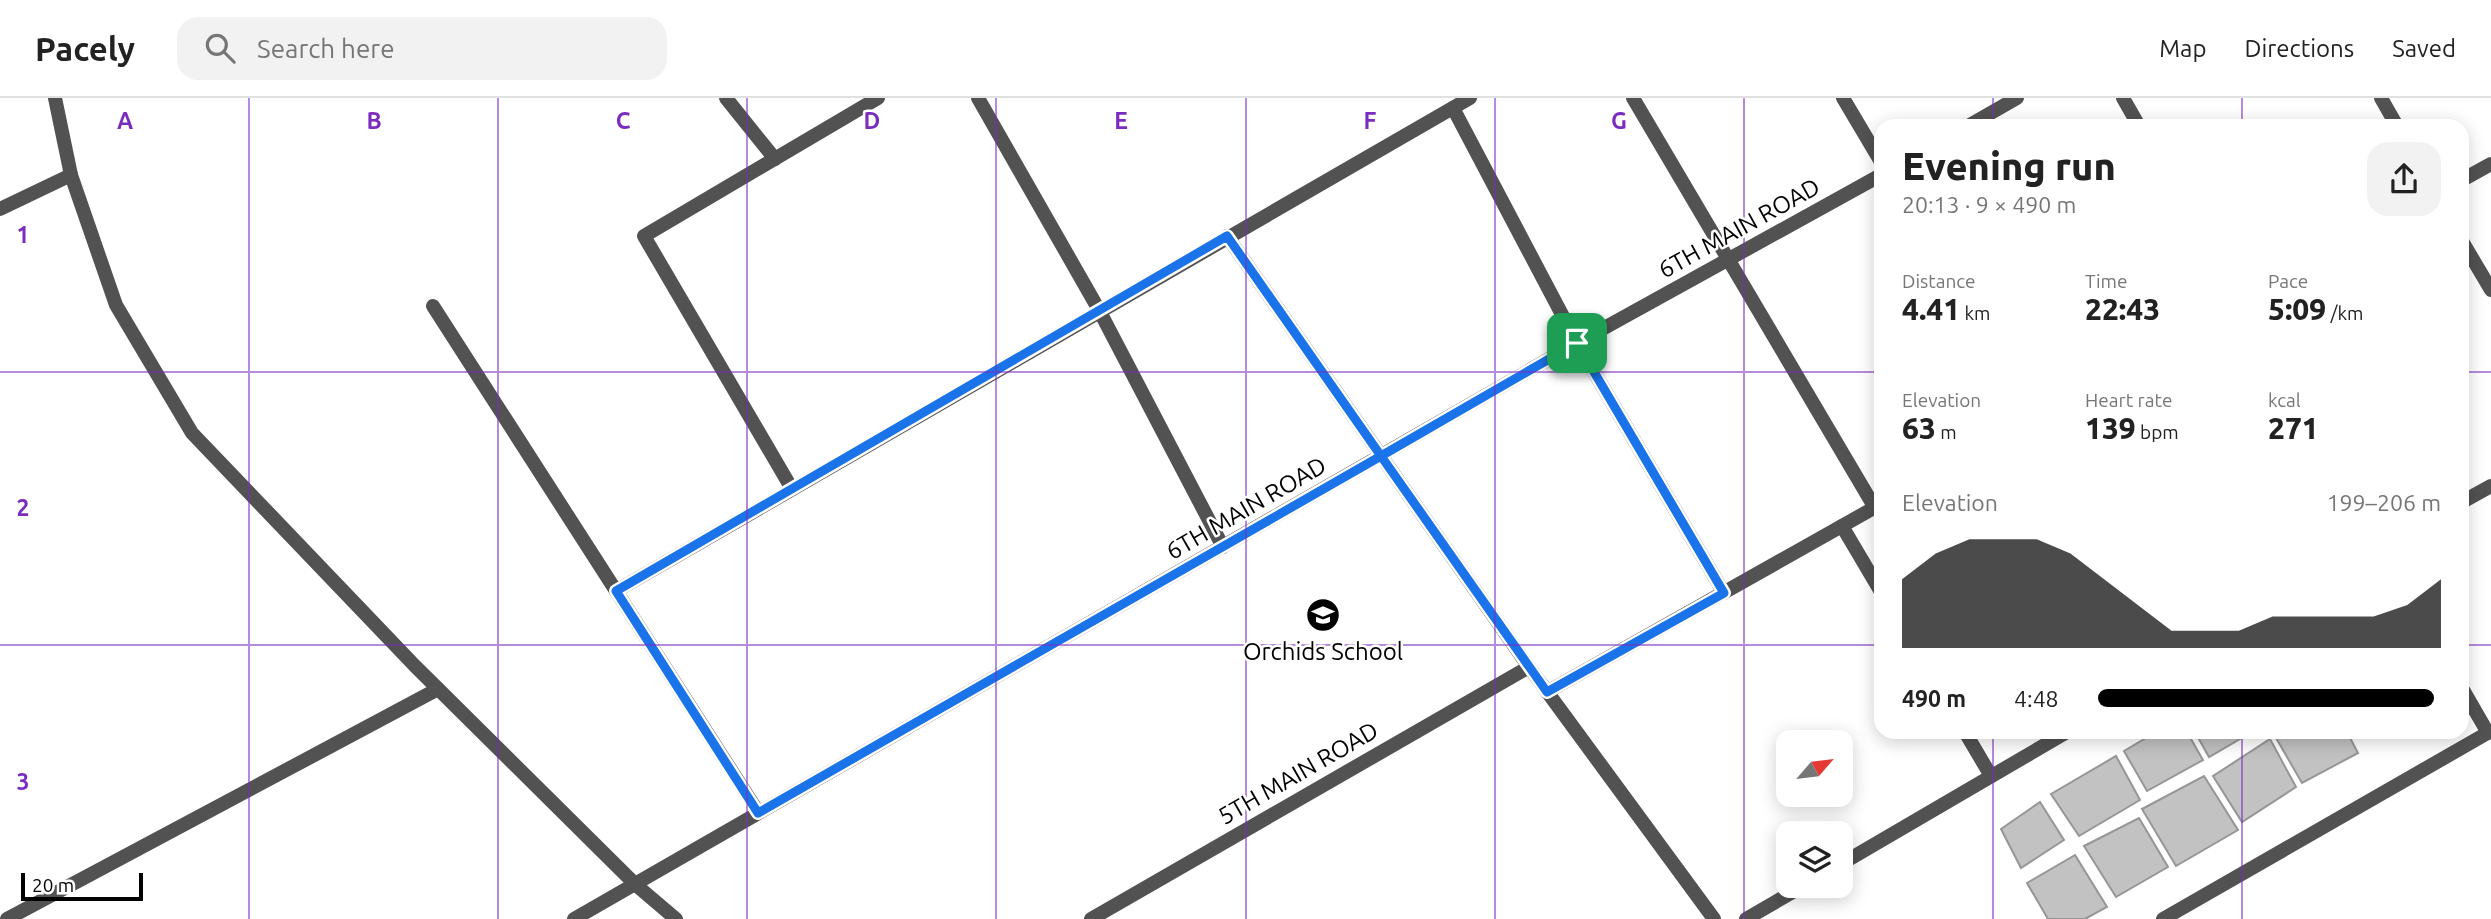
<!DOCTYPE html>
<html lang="en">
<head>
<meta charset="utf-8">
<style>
	:root { --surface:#fff; --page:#f2f2f2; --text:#222; --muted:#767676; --line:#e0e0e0; --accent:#000 }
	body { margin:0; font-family:Ubuntu,sans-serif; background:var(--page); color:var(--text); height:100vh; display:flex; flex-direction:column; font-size:26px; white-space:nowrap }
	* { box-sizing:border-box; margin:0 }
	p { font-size:23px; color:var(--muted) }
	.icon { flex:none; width:38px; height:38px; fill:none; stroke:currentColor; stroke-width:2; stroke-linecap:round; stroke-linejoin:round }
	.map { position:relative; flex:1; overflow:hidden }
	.drawer { position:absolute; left:1874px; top:21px; width:595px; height:620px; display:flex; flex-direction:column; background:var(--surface); border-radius:21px; box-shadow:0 4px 18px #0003 }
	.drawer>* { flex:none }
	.needle { width:46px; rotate:62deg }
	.tools { position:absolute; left:1776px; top:632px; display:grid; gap:14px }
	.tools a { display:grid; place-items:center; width:77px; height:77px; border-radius:14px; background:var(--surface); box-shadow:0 4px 18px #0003; font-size:35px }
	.scale { position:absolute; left:21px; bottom:18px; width:122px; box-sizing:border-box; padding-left:7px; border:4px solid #000; border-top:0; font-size:19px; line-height:24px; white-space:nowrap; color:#000; -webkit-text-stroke:5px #fff; paint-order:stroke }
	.pin { position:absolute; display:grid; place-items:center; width:60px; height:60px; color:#fff; margin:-30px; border-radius:14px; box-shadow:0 4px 10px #0006 }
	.round { display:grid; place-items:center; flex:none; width:74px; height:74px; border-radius:21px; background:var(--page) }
	.headline { display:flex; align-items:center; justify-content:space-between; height:119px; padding:0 28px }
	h1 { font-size:38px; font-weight:800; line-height:52px }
	.metrics { display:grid; grid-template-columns:repeat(3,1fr); gap:10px; height:119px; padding:7px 28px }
	.metrics div { display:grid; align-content:center }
	.metrics b { font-size:30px; font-weight:800 }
	.metrics small { font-size:19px; font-weight:400 }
	.metrics p { font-size:19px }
	.chart { height:196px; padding:14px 28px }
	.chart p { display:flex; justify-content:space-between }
	.chart svg { width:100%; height:126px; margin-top:7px; fill:var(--accent); opacity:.7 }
	ul { padding:0 28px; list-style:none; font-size:23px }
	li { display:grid; grid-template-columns:112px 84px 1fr; align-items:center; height:52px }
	li i { height:18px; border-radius:9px; background:var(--accent) }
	header { display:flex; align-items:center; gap:42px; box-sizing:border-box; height:98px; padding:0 35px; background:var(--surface); border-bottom:2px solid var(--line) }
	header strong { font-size:33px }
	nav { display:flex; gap:38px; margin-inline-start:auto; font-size:24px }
	.search { width:490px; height:63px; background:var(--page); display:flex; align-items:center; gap:18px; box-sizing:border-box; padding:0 24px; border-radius:21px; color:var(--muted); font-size:26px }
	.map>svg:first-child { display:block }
	.building { fill:#c2c2c2; stroke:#969696; stroke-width:2 }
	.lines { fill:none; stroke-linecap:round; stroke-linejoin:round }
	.street { stroke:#525252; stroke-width:14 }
	.route-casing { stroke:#fff; stroke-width:14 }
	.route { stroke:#1a73e8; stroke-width:9 }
	.grid { fill:none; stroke:#7b2cbf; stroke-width:2; stroke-opacity:0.55 }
	.labels { text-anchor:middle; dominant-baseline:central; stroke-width:5; stroke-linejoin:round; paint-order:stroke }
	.street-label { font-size:24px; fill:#000; stroke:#fff }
	.poi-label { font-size:24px; fill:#000; stroke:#fff }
	.grid-label { font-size:23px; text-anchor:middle; font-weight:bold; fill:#7b2cbf; stroke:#fff; stroke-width:5; stroke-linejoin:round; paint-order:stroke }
</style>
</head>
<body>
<header>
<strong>Pacely</strong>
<div class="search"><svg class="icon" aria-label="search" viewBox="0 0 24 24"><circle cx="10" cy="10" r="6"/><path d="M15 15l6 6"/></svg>Search here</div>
<nav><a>Map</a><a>Directions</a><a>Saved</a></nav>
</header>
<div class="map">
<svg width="2491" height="821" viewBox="0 0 2491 821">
	<rect width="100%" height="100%" fill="#fff"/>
	<!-- building -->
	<g class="building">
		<path d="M 2156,634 L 2187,634 L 2203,662 L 2147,693 L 2124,653 Z"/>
		<path d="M 2195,634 L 2252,634 L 2209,659 Z"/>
		<path d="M 2282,634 L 2347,634 L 2358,655 L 2302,685 L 2275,638 Z"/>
		<path d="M 2270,641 L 2296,689 L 2242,724 L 2213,678 Z"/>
		<path d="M 2116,658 L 2140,702 L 2079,738 L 2051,696 Z"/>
		<path d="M 2204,678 L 2238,732 L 2176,768 L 2142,711 Z"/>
		<path d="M 2040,704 L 2064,742 L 2021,770 L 2001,731 Z"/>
		<path d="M 2139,720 L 2168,769 L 2116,799 L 2084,748 Z"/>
		<path d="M 2075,757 L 2107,809 L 2085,821 L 2048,821 L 2027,785 Z"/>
	</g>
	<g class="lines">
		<!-- street -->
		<g class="street">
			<path d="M 55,0 L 71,77 L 116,207 L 192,335 L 415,568 L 636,787 L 676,821"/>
			<path d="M 726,0 L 775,61"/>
			<path d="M 978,0 L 1099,212 L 1223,449"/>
			<path d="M 1633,0 L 1875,410"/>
			<path d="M 1843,0 L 1881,64"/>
			<path d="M 2123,0 L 2139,28"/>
			<path d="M 2381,0 L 2397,28"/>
			<path d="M 1453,10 L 1577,245 L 1724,495"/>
			<path d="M 1968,28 L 2017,0"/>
			<path d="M 2462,82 L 2491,66"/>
			<path d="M 0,111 L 71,77"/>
			<path d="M 1227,138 L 1529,569 L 1714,821"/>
			<path d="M 2462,143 L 2491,192"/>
			<path d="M 433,208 L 758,714"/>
			<path d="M 792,391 L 644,138 L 878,0"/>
			<path d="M 2462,404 L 2491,388"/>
			<path d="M 1842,428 L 1881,494"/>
			<path d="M 616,493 L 1470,0"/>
			<path d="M 2462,590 L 2488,635"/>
			<path d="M 1547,594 L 1881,406"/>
			<path d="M 1965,634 L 1991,678"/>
			<path d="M 1841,766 L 2067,634"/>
			<path d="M 7,821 L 438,591"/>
			<path d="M 574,821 L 1577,245 L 1881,77"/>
			<path d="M 1091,821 L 1529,569"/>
			<path d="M 1746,821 L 1803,788"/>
			<path d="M 2163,821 L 2491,633"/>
		</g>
	</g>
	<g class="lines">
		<!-- route casing -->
		<g class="route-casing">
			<path id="route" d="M 1577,245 L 1381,358 L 1227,138 L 616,493 L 758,715 L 1381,358 L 1547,594 L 1724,495 L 1577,245"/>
		</g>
		<!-- route -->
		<use href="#route" class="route"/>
	</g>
	<!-- grid -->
	<path class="grid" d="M 249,0 L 249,821M 498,0 L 498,821M 747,0 L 747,821M 996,0 L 996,821M 1246,0 L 1246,821M 1495,0 L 1495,821M 1744,0 L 1744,821M 1993,0 L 1993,28M 2242,0 L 2242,28M 0,274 L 1881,274M 2462,274 L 2491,274M 0,547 L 1881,547M 2462,547 L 2491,547M 1993,634 L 1993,821M 2242,634 L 2242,821"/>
	<!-- icons -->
	<defs>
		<g id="school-disc" transform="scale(1.75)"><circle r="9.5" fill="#000" stroke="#fff"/><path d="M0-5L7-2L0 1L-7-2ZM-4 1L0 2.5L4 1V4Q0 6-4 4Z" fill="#fff"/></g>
	</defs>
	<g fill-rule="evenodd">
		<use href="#school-disc" x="1323" y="517"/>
	</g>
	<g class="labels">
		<!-- street labels -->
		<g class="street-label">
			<text transform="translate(1739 130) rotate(-29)">6TH MAIN ROAD</text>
			<text transform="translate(1246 410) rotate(-30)">6TH MAIN ROAD</text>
			<text transform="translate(1298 675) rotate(-30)">5TH MAIN ROAD</text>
		</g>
		<!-- poi labels -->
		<g class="poi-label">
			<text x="1323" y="553">Orchids School</text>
		</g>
	</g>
	<g class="grid-label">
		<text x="125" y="31">A</text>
		<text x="374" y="31">B</text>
		<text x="623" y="31">C</text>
		<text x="872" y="31">D</text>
		<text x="1121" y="31">E</text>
		<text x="1370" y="31">F</text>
		<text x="1619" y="31">G</text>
		<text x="23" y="145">1</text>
		<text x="23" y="418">2</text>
		<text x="23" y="692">3</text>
	</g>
</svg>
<div class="tools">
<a><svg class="needle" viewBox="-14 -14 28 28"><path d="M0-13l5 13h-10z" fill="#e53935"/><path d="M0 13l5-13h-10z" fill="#767676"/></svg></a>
<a><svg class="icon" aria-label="layers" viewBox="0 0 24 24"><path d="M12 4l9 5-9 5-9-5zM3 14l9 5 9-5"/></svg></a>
</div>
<div class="scale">20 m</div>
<div class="pin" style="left:1577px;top:245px;background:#1e9e55"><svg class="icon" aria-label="arrive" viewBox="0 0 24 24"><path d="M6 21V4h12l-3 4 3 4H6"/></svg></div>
<section class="drawer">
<div class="headline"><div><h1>Evening run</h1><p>20:13 · 9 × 490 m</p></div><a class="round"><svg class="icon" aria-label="share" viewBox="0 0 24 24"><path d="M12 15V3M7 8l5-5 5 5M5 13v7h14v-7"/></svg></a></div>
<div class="metrics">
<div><p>Distance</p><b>4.41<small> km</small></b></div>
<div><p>Time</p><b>22:43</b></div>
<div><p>Pace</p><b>5:09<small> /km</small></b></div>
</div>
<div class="metrics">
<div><p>Elevation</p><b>63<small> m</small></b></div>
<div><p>Heart rate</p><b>139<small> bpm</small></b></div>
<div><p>kcal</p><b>271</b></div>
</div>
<div class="chart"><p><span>Elevation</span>199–206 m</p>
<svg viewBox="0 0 160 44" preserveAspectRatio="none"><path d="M0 44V20L10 11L20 6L30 6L40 6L50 11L60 20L70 29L80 38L90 38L100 38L110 33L120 33L130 33L140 33L150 29L160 20V44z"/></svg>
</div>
<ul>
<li><b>490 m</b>4:48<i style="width:98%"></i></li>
</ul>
</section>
</div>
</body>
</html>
